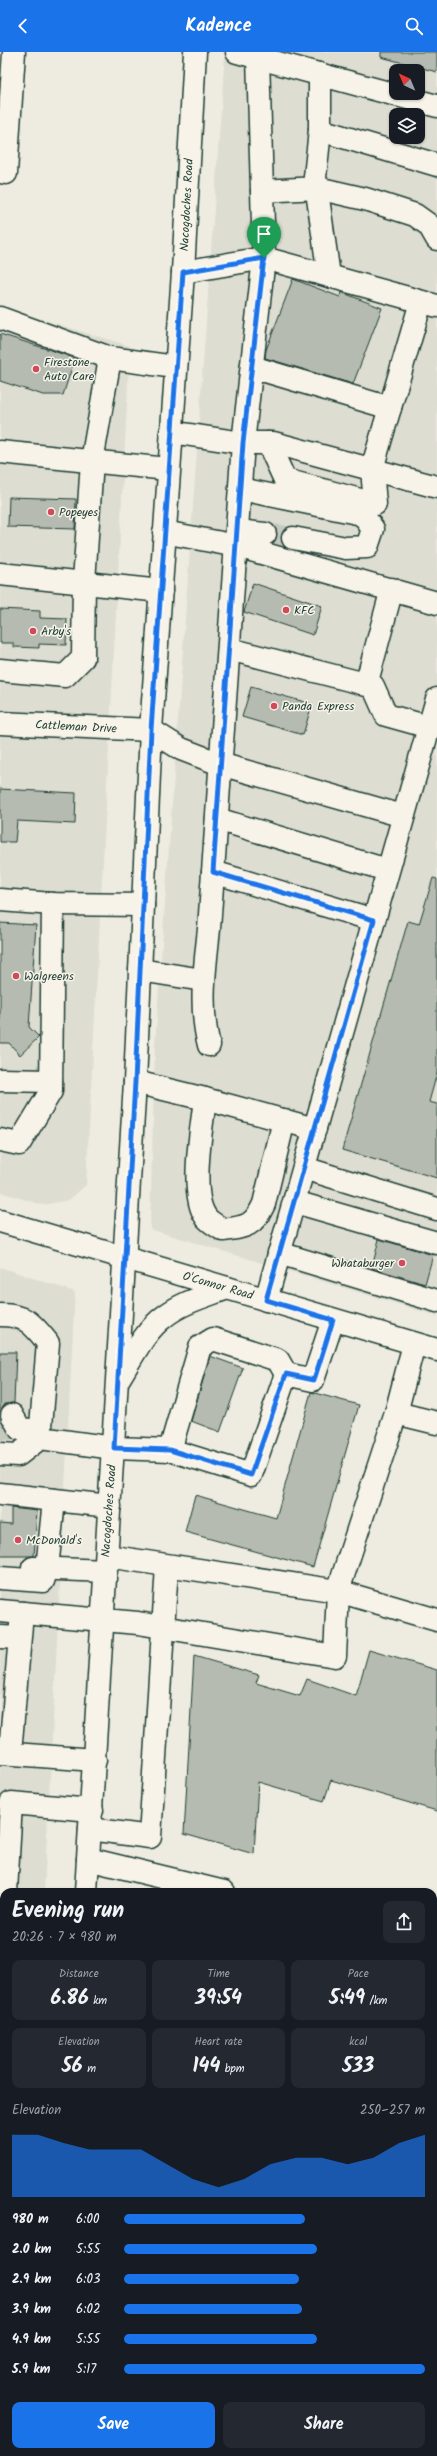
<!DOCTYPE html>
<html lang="en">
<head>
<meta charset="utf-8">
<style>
	:root { --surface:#171b24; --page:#242831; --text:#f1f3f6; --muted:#9ea1a6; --accent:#1a73e8 }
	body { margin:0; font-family:Kalam,sans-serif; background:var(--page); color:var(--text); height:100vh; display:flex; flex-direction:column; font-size:15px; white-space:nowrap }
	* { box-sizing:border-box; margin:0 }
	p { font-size:13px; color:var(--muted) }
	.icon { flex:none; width:22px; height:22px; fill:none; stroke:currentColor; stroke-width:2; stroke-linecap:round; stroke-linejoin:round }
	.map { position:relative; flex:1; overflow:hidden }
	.drawer { position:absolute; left:0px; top:1836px; width:437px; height:568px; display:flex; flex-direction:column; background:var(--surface); border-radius:12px 12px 0 0; box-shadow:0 1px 3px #0004 }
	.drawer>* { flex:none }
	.needle { width:26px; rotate:316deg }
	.buttons { position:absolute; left:389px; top:12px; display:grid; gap:8px }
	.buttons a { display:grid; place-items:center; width:36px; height:36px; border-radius:8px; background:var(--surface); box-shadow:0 1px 3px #0004; font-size:20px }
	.pin { position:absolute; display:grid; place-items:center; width:34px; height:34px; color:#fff; margin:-41px -17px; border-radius:50% 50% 50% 0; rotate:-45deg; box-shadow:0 0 4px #0007 }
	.pin .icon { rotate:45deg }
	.round { display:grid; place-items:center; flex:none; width:42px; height:42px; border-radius:8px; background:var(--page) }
	.head { display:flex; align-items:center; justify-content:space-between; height:68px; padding:0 12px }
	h1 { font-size:22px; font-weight:600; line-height:30px }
	.figures { display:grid; grid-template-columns:repeat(3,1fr); gap:6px; height:68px; padding:4px 12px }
	.figures div { display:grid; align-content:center; border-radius:8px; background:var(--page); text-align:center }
	.figures b { font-size:20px; font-weight:600 }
	.figures small { font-size:11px; font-weight:400 }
	.figures p { font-size:11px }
	.chart { height:112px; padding:8px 12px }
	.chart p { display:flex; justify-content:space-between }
	.chart svg { width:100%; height:72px; margin-top:4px; fill:var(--accent); opacity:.7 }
	.action { display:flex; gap:8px; margin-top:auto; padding:8px 12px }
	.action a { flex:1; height:46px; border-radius:8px; background:var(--accent); color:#fff; font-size:16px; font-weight:600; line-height:46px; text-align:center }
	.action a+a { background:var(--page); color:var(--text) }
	ul { padding:0 12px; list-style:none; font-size:13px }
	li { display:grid; grid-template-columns:64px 48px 1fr; align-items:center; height:30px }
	li i { height:10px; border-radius:5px; background:var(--accent) }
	header { display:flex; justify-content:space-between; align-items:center; height:52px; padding:0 12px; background:var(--accent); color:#fff; font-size:18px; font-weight:600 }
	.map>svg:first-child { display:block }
	.built { fill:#ddddd2; fill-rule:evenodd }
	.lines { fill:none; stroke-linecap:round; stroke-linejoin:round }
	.stream { stroke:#6c7e74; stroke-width:6 }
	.building { fill:#b5bbb0; stroke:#1f3d34 }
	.minor-tunnel { stroke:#c5c9be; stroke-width:22; stroke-dasharray:22 11; stroke-linecap:butt }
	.minor-casing { stroke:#1f3d34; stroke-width:25 }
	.major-casing { stroke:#1f3d34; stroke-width:25 }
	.minor { stroke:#f7f3e8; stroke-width:22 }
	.major { stroke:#f7f3e8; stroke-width:22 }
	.route-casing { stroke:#fff; stroke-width:8 }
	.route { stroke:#1a73e8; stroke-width:5 }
	.poi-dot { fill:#d1495b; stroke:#f7f3e8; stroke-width:1.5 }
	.labels { text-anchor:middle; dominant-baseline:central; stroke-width:3; stroke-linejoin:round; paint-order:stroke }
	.street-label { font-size:12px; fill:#1f3d34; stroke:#f7f3e8 }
	.poi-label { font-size:12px; fill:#1f3d34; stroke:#f7f3e8; text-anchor:start }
</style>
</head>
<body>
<header><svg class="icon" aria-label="back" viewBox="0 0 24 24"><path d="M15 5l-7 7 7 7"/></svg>Kadence<svg class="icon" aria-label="search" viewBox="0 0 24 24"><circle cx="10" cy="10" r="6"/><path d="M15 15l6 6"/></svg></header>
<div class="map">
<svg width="437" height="2404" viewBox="0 0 437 2404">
	<rect width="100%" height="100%" fill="#eeece1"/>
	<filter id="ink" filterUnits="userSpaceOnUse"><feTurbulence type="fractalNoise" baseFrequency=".025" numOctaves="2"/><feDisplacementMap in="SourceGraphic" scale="8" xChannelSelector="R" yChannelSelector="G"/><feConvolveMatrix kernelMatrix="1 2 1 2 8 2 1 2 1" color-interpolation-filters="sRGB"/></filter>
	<g filter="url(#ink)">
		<!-- built -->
		<g class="built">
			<path d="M 225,0 L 437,0 L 437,1264 L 150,1177 L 155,993 ZM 396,19 L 418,19 L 418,41 L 396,41 ZM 396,63 L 418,63 L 418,85 L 396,85 Z"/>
			<path d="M 0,255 L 130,294 L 86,1133 L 69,1148 L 43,1153 L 0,1140 Z"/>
			<path d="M 0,1215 L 75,1240 L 44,1840 L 4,1840 L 4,1927 L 0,1926 Z"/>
		</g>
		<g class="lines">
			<!-- stream -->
			<g class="stream">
				<path d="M 0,1965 L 4,1966"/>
				<path d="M 433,2188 L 437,2190"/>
			</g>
		</g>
		<!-- building -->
		<g class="building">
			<path d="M 381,0 L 437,0 L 437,20 L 381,5 Z"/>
			<path d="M 293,227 L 340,245 L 341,240 L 382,256 L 353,332 L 265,306 L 266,298 Z"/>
			<path d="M 0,282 L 75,306 L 63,343 L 43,343 L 0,329 Z"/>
			<path d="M 9,445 L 76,447 L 75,477 L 8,475 Z"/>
			<path d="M 253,531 L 322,554 L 313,583 L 244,560 Z"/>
			<path d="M 0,557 L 40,559 L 40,566 L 67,567 L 66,593 L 39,592 L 39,596 L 14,595 L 14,591 L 0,591 Z"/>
			<path d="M 251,635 L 312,652 L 303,683 L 242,665 Z"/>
			<path d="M 0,737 L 76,741 L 75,772 L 17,769 L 15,790 L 0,790 Z"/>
			<path d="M 433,826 L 437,827 L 437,1021 L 429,1050 L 437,1052 L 437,1126 L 342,1098 L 408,869 L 419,872 Z"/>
			<path d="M 0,871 L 36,873 L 29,975 L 39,985 L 20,1003 L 9,991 L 0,991 Z"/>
			<path d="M 379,1187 L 433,1203 L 425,1232 L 372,1216 Z"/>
			<path d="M 0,1300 L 16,1300 L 14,1351 L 5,1352 L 0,1361 Z"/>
			<path d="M 210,1304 L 243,1316 L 220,1380 L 191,1369 Z"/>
			<path d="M 311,1340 L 359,1353 L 313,1515 L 185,1480 L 195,1443 L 276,1466 Z"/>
			<path d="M 11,1456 L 37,1459 L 34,1504 L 0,1504 L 0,1471 L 11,1472 Z"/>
			<path d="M 369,1598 L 437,1618 L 437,1759 L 331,1728 L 324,1749 L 258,1730 L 254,1802 L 184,1782 L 194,1604 L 259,1623 L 256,1631 L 300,1644 L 307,1627 L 356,1644 Z"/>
		</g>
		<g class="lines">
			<!-- minor-tunnel -->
			<g class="minor-tunnel">
				<path d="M 265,482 L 293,486"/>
				<path d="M 0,1377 L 11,1377"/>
			</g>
			<!-- minor casing -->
			<g class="minor-casing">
				<g id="minor">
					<path d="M 237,0 L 437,54"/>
					<path d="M 320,22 L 320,78 L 437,113"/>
					<path d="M 320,78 L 315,125 L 329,224"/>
					<path d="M 0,120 L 6,121 L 14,0"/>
					<path d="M 262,139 L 317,136 L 365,147 L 415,163 L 429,173 L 437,187"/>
					<path d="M 183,220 L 264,206 L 437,254"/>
					<path d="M 0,266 L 110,306 L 175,315"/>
					<path d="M 252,315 L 390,356"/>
					<path d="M 171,380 L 243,391 L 274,391 L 437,435"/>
					<path d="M 268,391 L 285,428 L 375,452 L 372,417 L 421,250"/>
					<path d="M 0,400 L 168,417"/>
					<path d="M 241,437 L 362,462 L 373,477 L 367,495 L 346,496 L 293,486"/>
					<path d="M 238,479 L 265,482"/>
					<path d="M 164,480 L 237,494 L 437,551"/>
					<path d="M 0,522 L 161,539"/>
					<path d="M 229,597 L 373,634 L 386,663 L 429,675"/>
					<path d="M 0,618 L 65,624 L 83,606 L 84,530 L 92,409 L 110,306"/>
					<path d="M 366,633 L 392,537"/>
					<path d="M 0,671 L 151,678 L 181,697 L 220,712 L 403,764"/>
					<path d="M 217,767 L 387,818"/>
					<path d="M 213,820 L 374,868"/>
					<path d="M 0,848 L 53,852 L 143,853"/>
					<path d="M 140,918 L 203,928"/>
					<path d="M 209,993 C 199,955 205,915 209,877 L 243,391 L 264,206 L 258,5"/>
					<path d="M 0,1028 L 51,1029"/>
					<path d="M 135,1030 L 205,1047 L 315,1077"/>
					<path d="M 205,1047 C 202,1075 189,1142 206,1165 C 209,1170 218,1174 223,1178 C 246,1175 254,1174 264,1152 L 284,1068"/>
					<path d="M 0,1088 L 19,1092 L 51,1039 L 53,852"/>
					<path d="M 304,1116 L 437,1157"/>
					<path d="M 295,1150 L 437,1191"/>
					<path d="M 279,1201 L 437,1249"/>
					<path d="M 266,1248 L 437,647"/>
					<path d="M 0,1263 C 26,1263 32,1271 48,1291 L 40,1386 L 114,1396 L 170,1398 L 251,1423 L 286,1322 L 313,1328 L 333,1268"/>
					<path d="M 396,1361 L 437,1371"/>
					<path d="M 12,1363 L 20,1377 L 41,1379"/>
					<path d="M 170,1398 L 200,1295 L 213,1287 L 278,1308 L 286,1322"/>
					<path d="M 0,1402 L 18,1403 L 40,1386"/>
					<path d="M 0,1442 L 110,1454"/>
					<path d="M 107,1504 L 338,1539 L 437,1568"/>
					<path d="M 33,1516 L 106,1519"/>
					<path d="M 0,1526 L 43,1529 L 47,1517 L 54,1448"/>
					<path d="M 0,1559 L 138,1571 L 335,1604 L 338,1539 L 396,1361 L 414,1292"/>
					<path d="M 0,1585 L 19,1586"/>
					<path d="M 0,1701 L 95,1708"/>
					<path d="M 10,1701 L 22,1561"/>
					<path d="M 90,1777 L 150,1785 L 167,1514"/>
					<path d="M 88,1807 L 224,1840"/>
					<path d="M 6,1840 L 11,1751 L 92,1758"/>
					<path d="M 433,1863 L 437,1864"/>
					<path d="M 2,1903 L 4,1864"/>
					<path d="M 433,2067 L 437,2071"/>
					<path d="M 0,2070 L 4,2069"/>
					<path d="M 0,2209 L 4,2209"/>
					<path d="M 0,2294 L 4,2294"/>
					<path d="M 0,2373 L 4,2373"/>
					<path d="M 139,2404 L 139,2400"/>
					<path d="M 211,2404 L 211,2400"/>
					<path d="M 283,2404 L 283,2400"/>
					<path d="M 408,2404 L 409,2400"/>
				</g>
			</g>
			<!-- major casing -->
			<g class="major-casing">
				<g id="major">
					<path d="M 0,1169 L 437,1298"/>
					<path d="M 118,1328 C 131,1308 144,1279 165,1264 C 183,1250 206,1244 227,1236"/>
					<path d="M 86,1840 L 135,1030 L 151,678 L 183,220 L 195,0"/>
					<path d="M 53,2404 L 54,2400"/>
				</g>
			</g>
			<!-- minor -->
			<use href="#minor" class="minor"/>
			<!-- major -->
			<use href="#major" class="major"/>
		</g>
	</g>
	<g class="lines" filter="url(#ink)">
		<!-- route casing -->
		<g class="route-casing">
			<path id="route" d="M 264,206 L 243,391 L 213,820 L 374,868 L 266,1248 L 333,1268 L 314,1328 L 286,1322 L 251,1423 L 170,1398 L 114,1396 L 135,1030 L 151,678 L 183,220 Z"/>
		</g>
		<!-- route -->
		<use href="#route" class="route"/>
	</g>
	<!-- markers -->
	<g class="poi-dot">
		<circle cx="36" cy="317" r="4"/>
		<circle cx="51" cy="460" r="4"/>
		<circle cx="286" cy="558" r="4"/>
		<circle cx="33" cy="579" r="4"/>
		<circle cx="274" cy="654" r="4"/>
		<circle cx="16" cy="924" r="4"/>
		<circle cx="402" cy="1211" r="4"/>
		<circle cx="18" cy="1488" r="4"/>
	</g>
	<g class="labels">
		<!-- street labels -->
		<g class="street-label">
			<text transform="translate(187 153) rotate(-87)">Nacogdoches Road</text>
			<text transform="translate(76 675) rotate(3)">Cattleman Drive</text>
			<text transform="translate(218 1234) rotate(16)">O'Connor Road</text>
			<text transform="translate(109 1459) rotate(-86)">Nacogdoches Road</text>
		</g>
		<!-- poi labels -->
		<g class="poi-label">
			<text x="44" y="310">Firestone<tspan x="44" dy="14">Auto Care</tspan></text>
			<text x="59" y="460">Popeyes</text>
			<text x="294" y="558">KFC</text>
			<text x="41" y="579">Arby's</text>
			<text x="282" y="654">Panda Express</text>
			<text x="24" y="924">Walgreens</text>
			<text x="394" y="1211" text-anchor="end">Whataburger</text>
			<text x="26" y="1488">McDonald's</text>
		</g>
	</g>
</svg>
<div class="buttons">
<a><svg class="needle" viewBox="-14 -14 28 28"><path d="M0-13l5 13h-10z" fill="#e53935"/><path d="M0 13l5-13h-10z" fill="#9ea1a6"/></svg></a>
<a><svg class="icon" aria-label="layers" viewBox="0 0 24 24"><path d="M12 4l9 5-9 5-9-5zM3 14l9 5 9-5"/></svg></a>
</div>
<div class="pin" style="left:264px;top:206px;background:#1e9e55"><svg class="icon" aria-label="arrive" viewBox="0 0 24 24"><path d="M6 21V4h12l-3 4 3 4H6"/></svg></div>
<section class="drawer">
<div class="head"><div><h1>Evening run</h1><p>20:26 · 7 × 980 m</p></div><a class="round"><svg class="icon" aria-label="share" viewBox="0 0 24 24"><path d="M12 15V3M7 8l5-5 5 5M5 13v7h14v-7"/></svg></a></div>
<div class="figures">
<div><p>Distance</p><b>6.86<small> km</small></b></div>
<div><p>Time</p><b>39:54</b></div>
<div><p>Pace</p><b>5:49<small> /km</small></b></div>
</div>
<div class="figures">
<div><p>Elevation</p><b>56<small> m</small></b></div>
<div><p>Heart rate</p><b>144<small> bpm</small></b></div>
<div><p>kcal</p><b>533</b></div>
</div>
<div class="chart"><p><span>Elevation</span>250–257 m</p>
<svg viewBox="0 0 160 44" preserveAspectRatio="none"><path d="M0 44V6L10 6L20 11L30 15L40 15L50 15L60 24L70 33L80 38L90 33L100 24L110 20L120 20L130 24L140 20L150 11L160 6V44z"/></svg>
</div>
<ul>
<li><b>980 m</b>6:00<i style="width:60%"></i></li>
<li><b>2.0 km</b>5:55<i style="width:64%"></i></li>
<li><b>2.9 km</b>6:03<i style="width:58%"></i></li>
<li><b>3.9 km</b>6:02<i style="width:59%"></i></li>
<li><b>4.9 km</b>5:55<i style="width:64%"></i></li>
<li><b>5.9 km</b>5:17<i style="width:100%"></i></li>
</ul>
<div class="action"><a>Save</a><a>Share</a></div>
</section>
</div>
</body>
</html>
